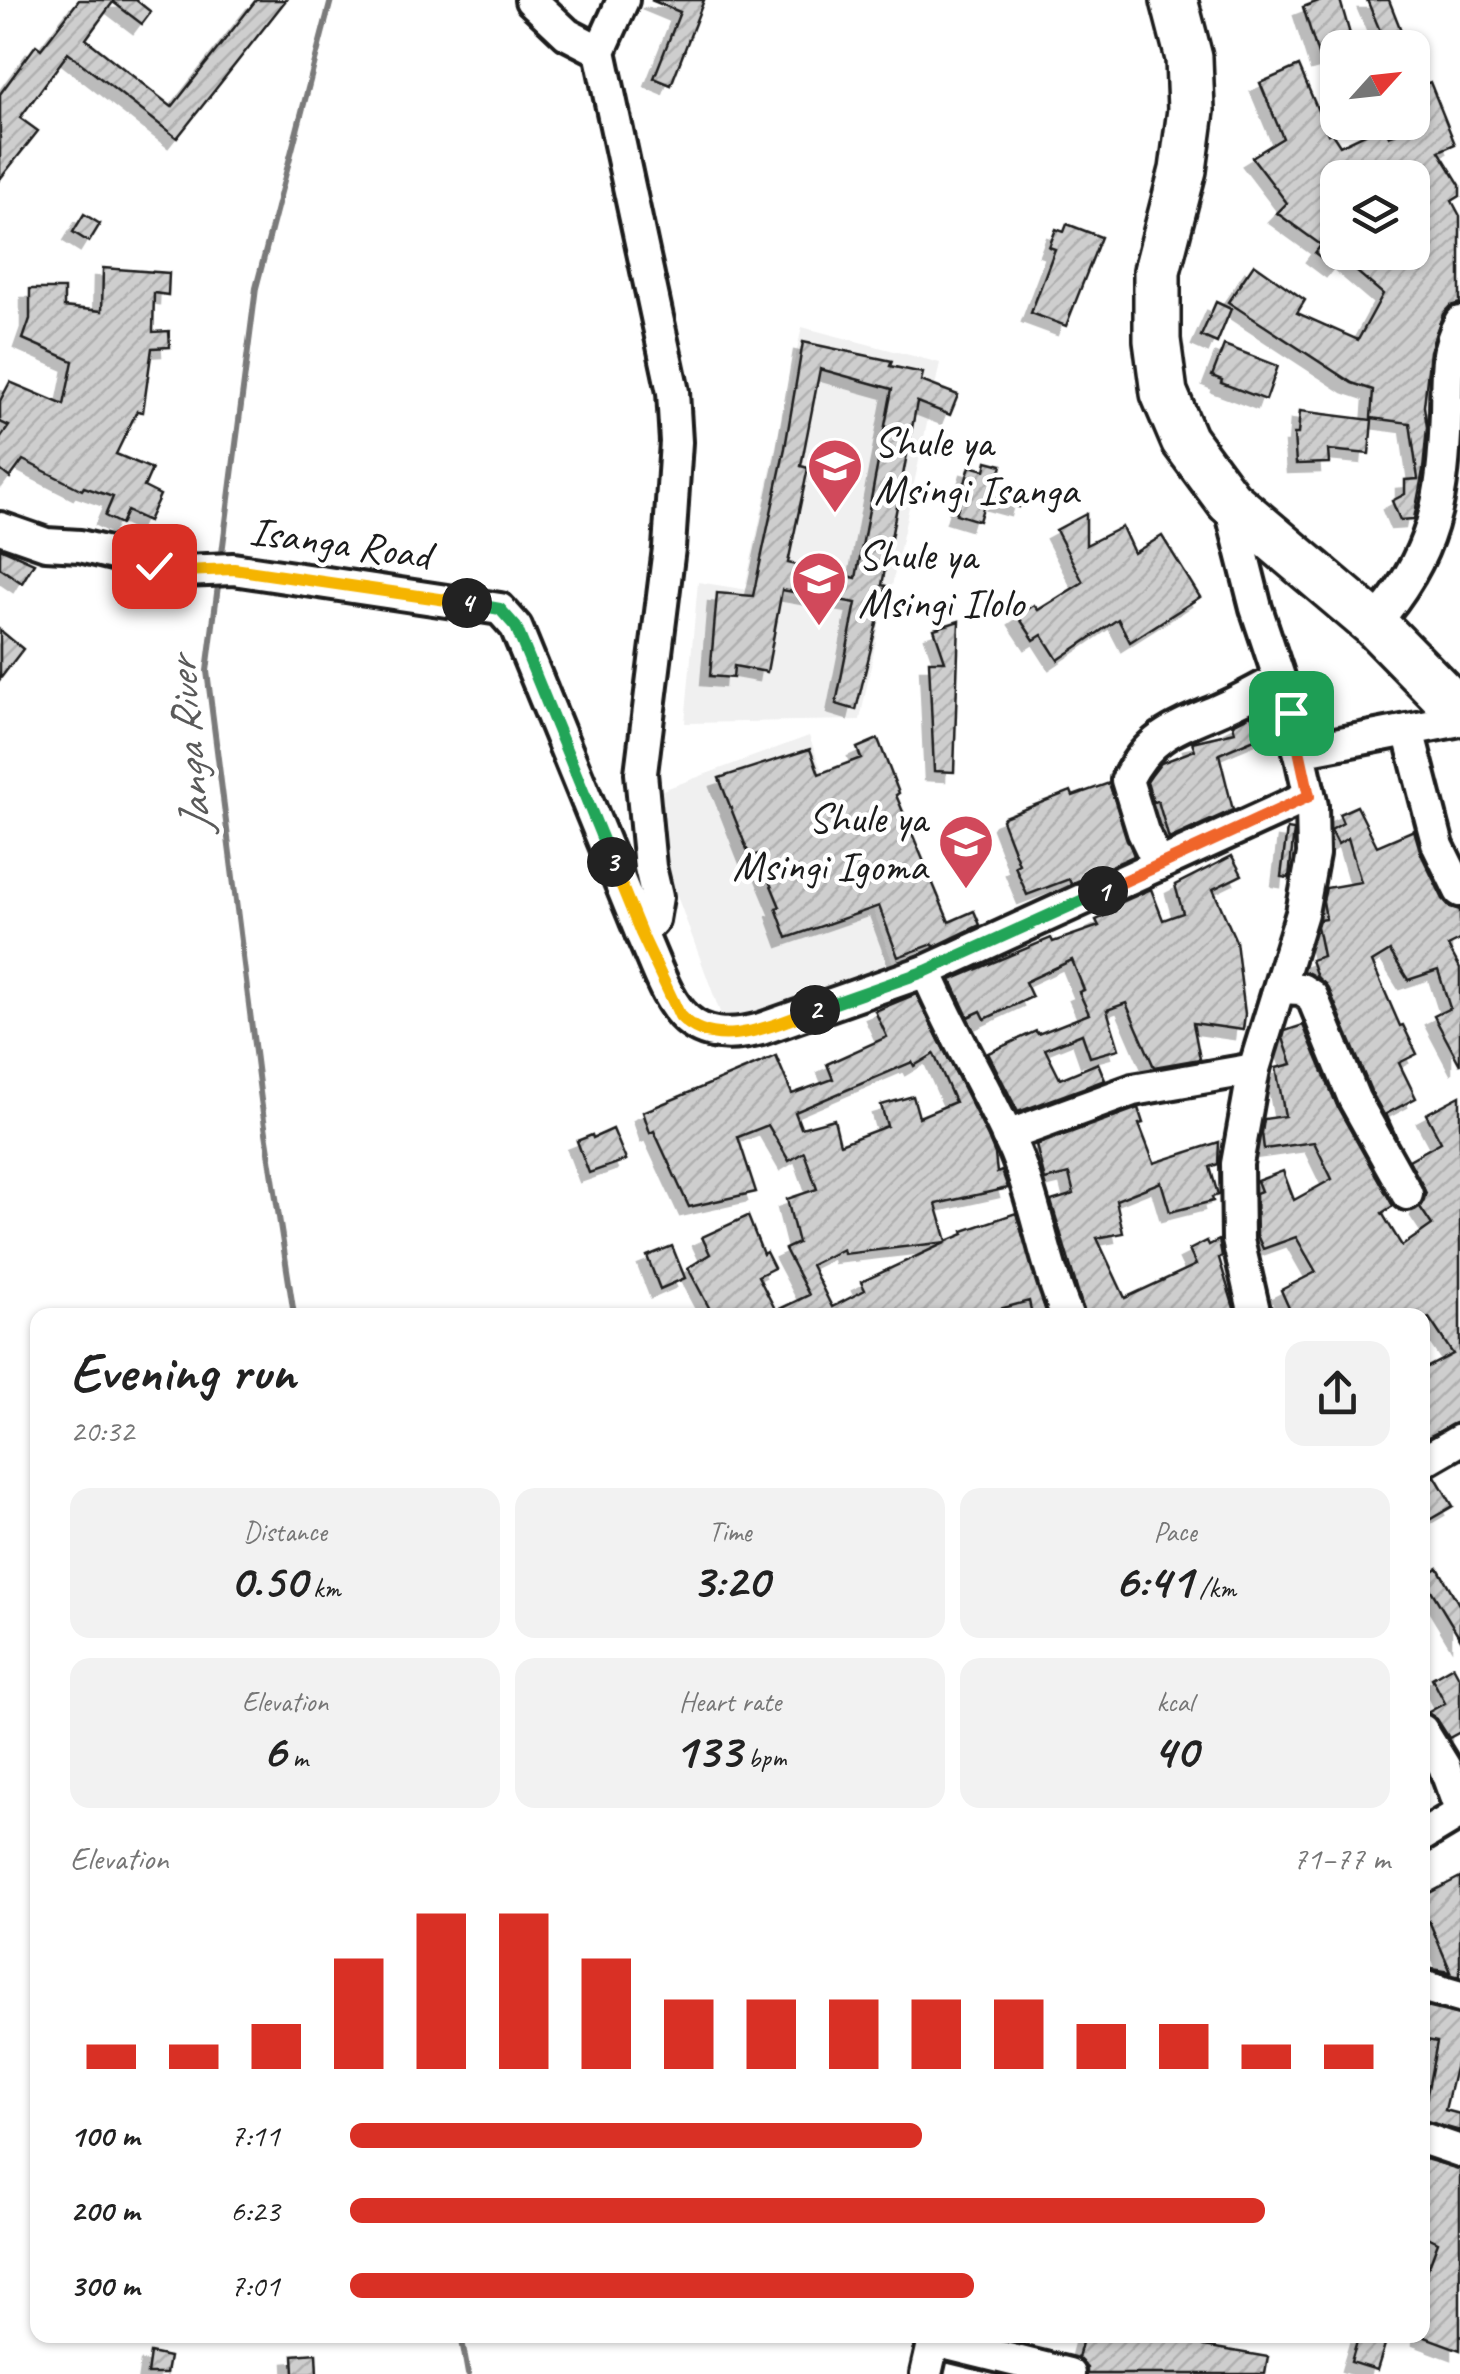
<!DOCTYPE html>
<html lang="en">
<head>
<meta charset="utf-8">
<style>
	:root { --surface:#fff; --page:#f2f2f2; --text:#222; --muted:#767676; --accent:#d93025 }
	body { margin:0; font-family:Caveat,sans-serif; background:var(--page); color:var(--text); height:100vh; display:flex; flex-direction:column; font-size:38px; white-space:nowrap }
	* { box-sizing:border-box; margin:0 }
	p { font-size:32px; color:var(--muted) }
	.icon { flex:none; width:55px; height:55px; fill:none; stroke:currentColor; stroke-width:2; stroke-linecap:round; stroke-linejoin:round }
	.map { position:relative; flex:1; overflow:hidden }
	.drawer { position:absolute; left:30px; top:1308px; width:1400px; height:1035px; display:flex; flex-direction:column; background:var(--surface); border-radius:20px; box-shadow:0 2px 8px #0004 }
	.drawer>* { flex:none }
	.needle { width:65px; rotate:63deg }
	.controls { position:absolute; left:1320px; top:30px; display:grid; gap:20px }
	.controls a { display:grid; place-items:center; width:110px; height:110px; border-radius:20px; background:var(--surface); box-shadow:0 2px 8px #0004; font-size:50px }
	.pin { position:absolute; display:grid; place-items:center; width:85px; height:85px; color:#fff; margin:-42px; border-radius:20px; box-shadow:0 5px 15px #0006 }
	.km { position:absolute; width:50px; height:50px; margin:-25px; border-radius:50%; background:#222; color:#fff; font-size:28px; line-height:50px; text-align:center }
	.round { display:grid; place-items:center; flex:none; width:105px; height:105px; border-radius:20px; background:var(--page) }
	.head { display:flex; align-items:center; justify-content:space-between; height:170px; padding:0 40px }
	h1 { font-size:55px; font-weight:700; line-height:75px }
	.stats { display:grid; grid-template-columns:repeat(3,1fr); gap:15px; height:170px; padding:10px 40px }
	.stats div { display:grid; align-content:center; border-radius:20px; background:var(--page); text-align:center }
	.stats b { font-size:50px; font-weight:700 }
	.stats small { font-size:28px; font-weight:400 }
	.stats p { font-size:28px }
	.chart { height:280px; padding:20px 40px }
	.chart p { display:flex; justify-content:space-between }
	.chart svg { width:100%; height:180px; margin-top:10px; stroke:var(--accent); stroke-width:6 }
	ul { padding:0 40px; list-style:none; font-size:32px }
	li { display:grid; grid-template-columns:160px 120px 1fr; align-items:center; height:75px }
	li i { height:25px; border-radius:12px; background:var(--accent) }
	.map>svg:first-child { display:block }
	.built { fill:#f0f0f0 }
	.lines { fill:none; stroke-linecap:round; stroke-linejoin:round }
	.stream { stroke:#7a7a7a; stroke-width:6 }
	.building { fill:url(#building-hatch); stroke:#1c1c1c; stroke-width:2.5; fill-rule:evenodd; filter:url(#shadow) }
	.minor-casing { stroke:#1c1c1c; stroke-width:38 }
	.highway-casing { stroke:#1c1c1c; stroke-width:52 }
	.minor { stroke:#fff; stroke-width:30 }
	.highway { stroke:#fff; stroke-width:45 }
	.split-1-casing { stroke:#fff; stroke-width:20 }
	.split-2-casing { stroke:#fff; stroke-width:20 }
	.split-3-casing { stroke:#fff; stroke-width:20 }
	.split-4-casing { stroke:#fff; stroke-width:20 }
	.split-5-casing { stroke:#fff; stroke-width:20 }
	.split-1 { stroke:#f0652b; stroke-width:12 }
	.split-2 { stroke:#22a559; stroke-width:12 }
	.split-3 { stroke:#f5b400; stroke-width:12 }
	.split-4 { stroke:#22a559; stroke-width:12 }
	.split-5 { stroke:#f5b400; stroke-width:12 }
	.labels { text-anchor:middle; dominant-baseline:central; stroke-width:9; stroke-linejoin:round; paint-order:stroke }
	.poi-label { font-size:42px; fill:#1c1c1c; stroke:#fff; text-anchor:start }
	.street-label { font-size:42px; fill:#1c1c1c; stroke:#fff }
	.water-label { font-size:45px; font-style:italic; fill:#5a5a5a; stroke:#fff }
</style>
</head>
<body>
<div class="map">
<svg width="1460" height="2374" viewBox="0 0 1460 2374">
	<defs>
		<pattern id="building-hatch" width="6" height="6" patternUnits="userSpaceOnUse" patternTransform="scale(2.5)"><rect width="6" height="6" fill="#cecece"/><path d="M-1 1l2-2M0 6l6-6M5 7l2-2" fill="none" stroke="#b0b0b0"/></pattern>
		<filter id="shadow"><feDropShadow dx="-9" dy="9" stdDeviation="0" flood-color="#0004"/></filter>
	</defs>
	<rect width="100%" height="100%" fill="#fff"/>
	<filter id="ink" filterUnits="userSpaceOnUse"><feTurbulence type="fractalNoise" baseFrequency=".01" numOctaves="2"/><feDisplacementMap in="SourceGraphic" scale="20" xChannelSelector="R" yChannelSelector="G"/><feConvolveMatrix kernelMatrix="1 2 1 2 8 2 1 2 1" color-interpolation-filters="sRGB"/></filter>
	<g filter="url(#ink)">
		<!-- built -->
		<g class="built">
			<path d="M 802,327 L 940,363 L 887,609 L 849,601 L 810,598 L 746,583 Z"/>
			<path d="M 698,582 L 882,611 L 860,720 L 685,723 Z"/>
			<path d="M 809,736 L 896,972 L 728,1034 L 641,798 Z"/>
		</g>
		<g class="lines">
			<!-- stream -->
			<g class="stream">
				<path d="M 221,561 L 256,288 L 331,0"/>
				<path d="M 219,578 L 207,671 L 261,1100 L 294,1315"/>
				<path d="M 461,2335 L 468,2374"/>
			</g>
		</g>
		<!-- building -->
		<g class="building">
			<path d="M 79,0 L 136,0 L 151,12 L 142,24 L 113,2 L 86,39 L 172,107 L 256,0 L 286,0 L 177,138 L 68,53 L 20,118 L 38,131 L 0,179 L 0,94 L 36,45 L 41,49 Z"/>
			<path d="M 651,0 L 704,0 L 671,85 L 654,78 L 680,12 Z"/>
			<path d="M 1321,0 L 1340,0 L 1354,48 L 1338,48 L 1338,56 L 1320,61 L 1303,7 Z"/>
			<path d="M 1367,0 L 1389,0 L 1404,38 L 1386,45 Z"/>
			<path d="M 1299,66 L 1328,134 L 1331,132 L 1340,146 L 1384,125 L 1389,136 L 1424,122 L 1412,89 L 1430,82 L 1455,144 L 1439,151 L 1460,185 L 1460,196 L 1452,201 L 1460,216 L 1460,303 L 1450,306 L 1443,314 L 1430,351 L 1424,406 L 1427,427 L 1423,470 L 1414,519 L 1400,520 L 1392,501 L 1405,494 L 1405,480 L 1418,479 L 1410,423 L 1371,418 L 1373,390 L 1352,383 L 1228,302 L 1254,264 L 1305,300 L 1297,313 L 1358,340 L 1383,294 L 1342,259 L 1335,268 L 1315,253 L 1321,245 L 1277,213 L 1287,203 L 1252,157 L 1283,138 L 1260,83 ZM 1338,178 L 1412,178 L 1412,252 L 1338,252 Z"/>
			<path d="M 84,214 L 100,224 L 89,242 L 73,232 Z"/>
			<path d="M 1067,224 L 1101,237 L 1066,326 L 1031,313 L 1055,249 L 1049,247 L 1056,229 L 1064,232 Z"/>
			<path d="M 103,268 L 169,273 L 168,295 L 154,293 L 153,332 L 169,331 L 170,347 L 152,348 L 143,412 L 137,411 L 116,454 L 152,469 L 144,487 L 160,495 L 148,521 L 127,511 L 121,524 L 105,516 L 113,497 L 84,487 L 82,490 L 23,460 L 10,478 L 0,470 L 0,439 L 9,426 L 0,422 L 0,401 L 10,382 L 64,405 L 73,361 L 23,339 L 30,319 L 30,289 L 64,289 L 64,307 L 102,311 Z"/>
			<path d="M 1216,302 L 1231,309 L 1217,343 L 1201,336 Z"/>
			<path d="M 803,342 L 892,361 L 890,366 L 923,373 L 921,381 L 958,395 L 950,415 L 917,402 L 882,585 L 886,586 L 856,710 L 836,704 L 856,603 L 782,590 L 767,672 L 734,666 L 733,678 L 710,676 L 717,593 L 753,596 L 785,448 ZM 820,369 L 892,389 L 856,578 L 788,563 L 808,468 L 801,466 Z"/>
			<path d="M 1224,345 L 1278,366 L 1266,400 L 1221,383 L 1222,380 L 1212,376 Z"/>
			<path d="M 1300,411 L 1372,420 L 1369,454 L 1328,450 L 1329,463 L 1296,464 L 1294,434 L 1298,434 Z"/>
			<path d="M 987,461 L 1002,465 L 997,486 L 1023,492 L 1019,507 L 986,498 L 979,521 L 956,514 L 970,466 L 985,470 Z"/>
			<path d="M 1086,514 L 1086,545 L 1122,527 L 1134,553 L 1162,536 L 1200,597 L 1130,642 L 1118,619 L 1058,660 L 1042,635 L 1034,640 L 1018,616 L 1034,605 L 1038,610 L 1083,582 L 1056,530 Z"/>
			<path d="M 0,548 L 34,563 L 22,583 L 0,568 Z"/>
			<path d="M 959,621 L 954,772 L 934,771 L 929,661 L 945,661 L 934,629 Z"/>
			<path d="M 0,630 L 23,649 L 0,679 Z"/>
			<path d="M 1251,715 L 1256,727 L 1268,724 L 1271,732 L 1219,754 L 1233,810 L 1169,839 L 1158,801 L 1153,802 L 1147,782 L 1151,776 L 1161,763 L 1195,750 L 1192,742 L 1235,732 L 1233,724 Z"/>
			<path d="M 878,739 L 899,793 L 896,795 L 949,922 L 974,911 L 980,925 L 934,947 L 933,944 L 898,957 L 879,906 L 787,938 L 776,908 L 780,907 L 758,854 L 750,857 L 719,778 L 810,749 L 819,774 L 861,758 L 857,748 Z"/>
			<path d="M 1109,783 L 1134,856 L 1071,884 L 1069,879 L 1027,895 L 1015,866 L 1019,864 L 1002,820 L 1004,817 L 1071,791 L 1073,796 Z"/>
			<path d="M 1357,806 L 1377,846 L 1414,830 L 1421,854 L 1443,899 L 1450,907 L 1460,910 L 1460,940 L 1448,946 L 1460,968 L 1460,1065 L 1434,1016 L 1450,1008 L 1438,970 L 1408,980 L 1390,951 L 1372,962 L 1400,1026 L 1403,1025 L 1417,1054 L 1399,1063 L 1416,1098 L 1386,1114 L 1397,1138 L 1371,1091 L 1329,989 L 1317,977 L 1311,960 L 1323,956 L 1317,926 L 1319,920 L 1326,919 L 1323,901 L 1326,888 L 1361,882 L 1348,838 L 1338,844 L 1331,830 L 1343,823 L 1339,814 Z"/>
			<path d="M 1287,829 L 1294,830 L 1289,878 L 1281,877 Z"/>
			<path d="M 1232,856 L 1242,875 L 1213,889 L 1236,941 L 1245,1014 L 1243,1030 L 1193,1023 L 1200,1059 L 1154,1067 L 1126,1003 L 1107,1010 L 1119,1049 L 1090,1057 L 1082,1034 L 1045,1049 L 1060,1079 L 1098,1063 L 1105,1080 L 1018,1112 L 988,1053 L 1036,1031 L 1038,1034 L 1089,1014 L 1079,992 L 1084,990 L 1072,960 L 1025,982 L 1032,997 L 985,1019 L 981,1011 L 968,1017 L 951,980 L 1051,938 L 1053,942 L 1099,926 L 1096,920 L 1115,911 L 1113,906 L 1151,889 L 1163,920 L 1183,913 L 1175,885 Z"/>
			<path d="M 916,994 L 988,1137 L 995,1154 L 997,1173 L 1002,1171 L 1008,1188 L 936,1204 L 947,1241 L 964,1234 L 963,1231 L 1016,1213 L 1047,1315 L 1032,1315 L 1029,1301 L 996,1310 L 996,1315 L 767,1315 L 809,1295 L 785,1249 L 798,1243 L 787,1199 L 817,1189 L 804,1152 L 789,1161 L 768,1125 L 738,1137 L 756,1192 L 689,1207 L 654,1131 L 650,1133 L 643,1112 L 776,1056 L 792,1094 L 833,1079 L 827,1064 L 887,1037 L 875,1011 ZM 934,1054 L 955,1102 L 919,1117 L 913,1096 L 881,1105 L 887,1126 L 840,1144 L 834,1119 L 801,1128 L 795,1112 L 912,1062 L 914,1066 ZM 947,1242 L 861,1282 L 865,1290 L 832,1307 L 811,1265 L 843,1249 L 844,1254 Z"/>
			<path d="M 1303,1025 L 1338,1108 L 1393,1206 L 1382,1213 L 1402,1246 L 1432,1225 L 1420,1207 L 1426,1193 L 1409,1160 L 1441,1142 L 1426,1114 L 1460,1096 L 1460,1421 L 1422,1440 L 1422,1370 L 1453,1354 L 1429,1318 L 1422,1322 L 1422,1315 L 1292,1315 L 1281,1290 L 1316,1272 L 1296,1237 L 1263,1249 L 1257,1235 L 1256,1193 L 1261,1191 L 1257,1181 L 1283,1171 L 1294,1200 L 1332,1179 L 1314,1142 L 1264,1149 L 1262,1133 L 1264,1119 L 1285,1116 L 1276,1068 L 1292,1064 L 1283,1038 L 1285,1031 Z"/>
			<path d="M 1138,1108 L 1143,1123 L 1139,1124 L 1154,1163 L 1219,1142 L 1218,1164 L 1210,1167 L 1218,1195 L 1212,1197 L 1213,1201 L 1170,1212 L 1161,1182 L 1116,1200 L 1123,1233 L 1097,1238 L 1125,1298 L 1196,1265 L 1189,1250 L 1207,1241 L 1209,1245 L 1219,1240 L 1222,1256 L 1219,1258 L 1236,1315 L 1085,1315 L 1051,1201 L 1074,1194 L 1069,1174 L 1045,1180 L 1036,1145 Z"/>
			<path d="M 613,1129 L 626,1160 L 589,1173 L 577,1141 L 592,1135 L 593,1138 Z"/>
			<path d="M 748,1216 L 763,1254 L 766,1252 L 774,1268 L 758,1276 L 775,1309 L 765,1315 L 713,1315 L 688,1268 L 710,1254 L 702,1237 Z"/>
			<path d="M 672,1246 L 685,1278 L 660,1289 L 647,1256 Z"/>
			<path d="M 1435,1476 L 1453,1506 L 1422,1524 L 1422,1481 Z"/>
			<path d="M 1438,1568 L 1460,1606 L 1460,1638 L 1423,1577 Z"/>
			<path d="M 1453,1666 L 1460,1679 L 1460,1732 L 1449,1738 L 1437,1719 L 1427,1713 L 1445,1703 L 1432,1678 Z"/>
			<path d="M 1460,1877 L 1460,1977 L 1426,1968 L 1451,1972 L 1429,1921 L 1422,1924 L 1422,1897 Z"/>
			<path d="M 1422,2006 L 1460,2015 L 1460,2047 L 1445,2110 L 1460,2114 L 1460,2131 L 1422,2120 L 1437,2042 L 1422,2039 Z"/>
			<path d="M 1422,2158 L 1460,2169 L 1460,2350 L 1422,2336 L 1422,2270 L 1427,2271 L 1438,2242 L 1422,2234 Z"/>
			<path d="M 1084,2335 L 1205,2336 L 1204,2346 L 1268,2357 L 1265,2374 L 1087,2374 L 1087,2368 L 1078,2358 Z"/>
			<path d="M 1359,2335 L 1388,2335 L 1377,2370 L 1351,2362 Z"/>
			<path d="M 150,2353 L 169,2357 L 166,2374 L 147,2374 Z"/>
			<path d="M 316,2353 L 317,2374 L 294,2374 L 293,2355 Z"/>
		</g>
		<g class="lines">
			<!-- minor casing -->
			<g class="minor-casing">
				<g id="minor">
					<path d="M 531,0 L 567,34 L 600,51"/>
					<path d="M 623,0 L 600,51 L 673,392 L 676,442 L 669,548 L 641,773 L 650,867 L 657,897 L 653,920 L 641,933 C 669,994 677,1051 761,1029 L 926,971 L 1309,796"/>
					<path d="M 1229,501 L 1256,608 L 1291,713 L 1312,806 L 1313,854 L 1302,913 L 1254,1069 L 1237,1164 L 1238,1240 L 1255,1315"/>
					<path d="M 0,528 L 46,544 L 80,546 L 182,571 L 233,569 L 500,609 L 516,627 L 641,933"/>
					<path d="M 1374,624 C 1435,555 1443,500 1446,412 C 1447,381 1444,350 1460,322"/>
					<path d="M 1408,730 L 1438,846 L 1460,891"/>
					<path d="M 1299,751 L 1460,720"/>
					<path d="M 1159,865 L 1143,832 L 1127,780 C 1149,737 1173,729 1216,711 C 1238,702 1259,690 1279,679"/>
					<path d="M 926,971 C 952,1033 988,1091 1015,1152 C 1037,1205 1044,1263 1067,1315"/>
					<path d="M 1280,988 L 1301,989 L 1312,996 L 1354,1099 L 1407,1194"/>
					<path d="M 1007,1136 L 1133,1090 L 1254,1069"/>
					<path d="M 1422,1462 L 1460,1440"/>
					<path d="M 1422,1730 L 1444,1766 L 1460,1810"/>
					<path d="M 1422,1836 L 1460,1813"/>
					<path d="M 1422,1986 L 1460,1997"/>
					<path d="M 1422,2138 L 1460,2151"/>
					<path d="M 935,2336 L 951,2345 L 1069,2374"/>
					<path d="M 926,2374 L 935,2335"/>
				</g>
			</g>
			<!-- highway casing -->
			<g class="highway-casing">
				<path id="highway" d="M 1174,0 L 1189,58 L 1191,110 L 1183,170 L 1157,271 L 1157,340 L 1164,393 L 1184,440 L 1229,501 L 1374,624 L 1460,712"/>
			</g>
			<!-- minor -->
			<use href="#minor" class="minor"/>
			<!-- highway -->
			<use href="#highway" class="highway"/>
		</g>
	</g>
	<g class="lines" filter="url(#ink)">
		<!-- split-1 casing -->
		<g class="split-1-casing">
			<path id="split-1" d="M 1103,891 L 1309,796 L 1291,713"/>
		</g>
		<!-- split-2 casing -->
		<g class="split-2-casing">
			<path id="split-2" d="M 815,1010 L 926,971 L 1103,891"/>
		</g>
		<!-- split-3 casing -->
		<g class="split-3-casing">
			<path id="split-3" d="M 612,862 L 641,933 L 680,1016 C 716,1054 775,1024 815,1010"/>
		</g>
		<!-- split-4 casing -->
		<g class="split-4-casing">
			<path id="split-4" d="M 467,603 L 500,609 L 516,627 L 612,862"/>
		</g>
		<!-- split-5 casing -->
		<g class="split-5-casing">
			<path id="split-5" d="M 154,566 L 182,571 L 234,569 L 467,603"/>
		</g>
		<!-- split-1 -->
		<use href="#split-1" class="split-1"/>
		<!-- split-2 -->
		<use href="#split-2" class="split-2"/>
		<!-- split-3 -->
		<use href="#split-3" class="split-3"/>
		<!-- split-4 -->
		<use href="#split-4" class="split-4"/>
		<!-- split-5 -->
		<use href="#split-5" class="split-5"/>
	</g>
	<!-- icons -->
	<defs>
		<g id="school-pin" transform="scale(2.875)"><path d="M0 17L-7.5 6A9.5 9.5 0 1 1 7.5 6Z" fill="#d1495b" stroke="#fff"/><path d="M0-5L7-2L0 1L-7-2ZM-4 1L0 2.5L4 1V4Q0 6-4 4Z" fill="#fff"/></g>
	</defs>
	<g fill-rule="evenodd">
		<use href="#school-pin" x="835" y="466"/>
		<use href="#school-pin" x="819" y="579"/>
		<use href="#school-pin" x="966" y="842"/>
	</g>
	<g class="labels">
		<!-- poi labels -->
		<g class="poi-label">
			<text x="874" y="442">Shule ya<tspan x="874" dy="48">Msingi Isanga</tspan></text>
			<text x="858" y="555">Shule ya<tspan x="858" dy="48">Msingi Ilolo</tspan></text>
			<text x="927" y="818" text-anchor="end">Shule ya<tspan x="927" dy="48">Msingi Igoma</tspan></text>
		</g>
		<!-- street labels -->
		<g class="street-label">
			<text transform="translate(340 543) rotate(8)">Isanga Road</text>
		</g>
		<!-- water labels -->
		<g class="water-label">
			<text transform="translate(189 746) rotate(-95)">Janga River</text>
		</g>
	</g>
</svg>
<div class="controls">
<a><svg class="needle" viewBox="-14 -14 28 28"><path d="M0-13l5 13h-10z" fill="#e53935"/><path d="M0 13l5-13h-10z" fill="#767676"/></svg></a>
<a><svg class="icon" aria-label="layers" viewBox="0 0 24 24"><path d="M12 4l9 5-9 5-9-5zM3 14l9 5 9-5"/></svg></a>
</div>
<div class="pin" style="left:1291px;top:713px;background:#1e9e55"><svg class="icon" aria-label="arrive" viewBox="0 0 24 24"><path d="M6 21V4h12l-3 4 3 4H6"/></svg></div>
<div class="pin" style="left:154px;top:566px;background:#d93025"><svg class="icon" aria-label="check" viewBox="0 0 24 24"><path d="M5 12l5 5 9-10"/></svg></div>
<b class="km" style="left:1103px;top:891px">1</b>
<b class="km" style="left:815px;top:1010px">2</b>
<b class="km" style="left:612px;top:862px">3</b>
<b class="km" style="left:467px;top:603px">4</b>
<section class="drawer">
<div class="head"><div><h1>Evening run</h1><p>20:32</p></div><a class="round"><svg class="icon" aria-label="share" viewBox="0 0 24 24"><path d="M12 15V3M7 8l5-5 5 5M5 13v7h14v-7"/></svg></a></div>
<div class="stats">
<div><p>Distance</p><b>0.50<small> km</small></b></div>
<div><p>Time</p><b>3:20</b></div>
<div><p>Pace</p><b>6:41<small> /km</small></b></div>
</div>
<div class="stats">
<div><p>Elevation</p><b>6<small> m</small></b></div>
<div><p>Heart rate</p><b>133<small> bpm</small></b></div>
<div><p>kcal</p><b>40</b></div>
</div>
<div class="chart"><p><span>Elevation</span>71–77 m</p>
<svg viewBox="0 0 160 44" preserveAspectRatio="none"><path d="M5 44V38M15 44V38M25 44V33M35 44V17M45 44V6M55 44V6M65 44V17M75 44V27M85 44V27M95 44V27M105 44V27M115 44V27M125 44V33M135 44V33M145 44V38M155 44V38"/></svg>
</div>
<ul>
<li><b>100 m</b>7:11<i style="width:55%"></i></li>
<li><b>200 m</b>6:23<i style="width:88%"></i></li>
<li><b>300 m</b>7:01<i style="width:60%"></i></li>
</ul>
</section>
</div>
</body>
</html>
